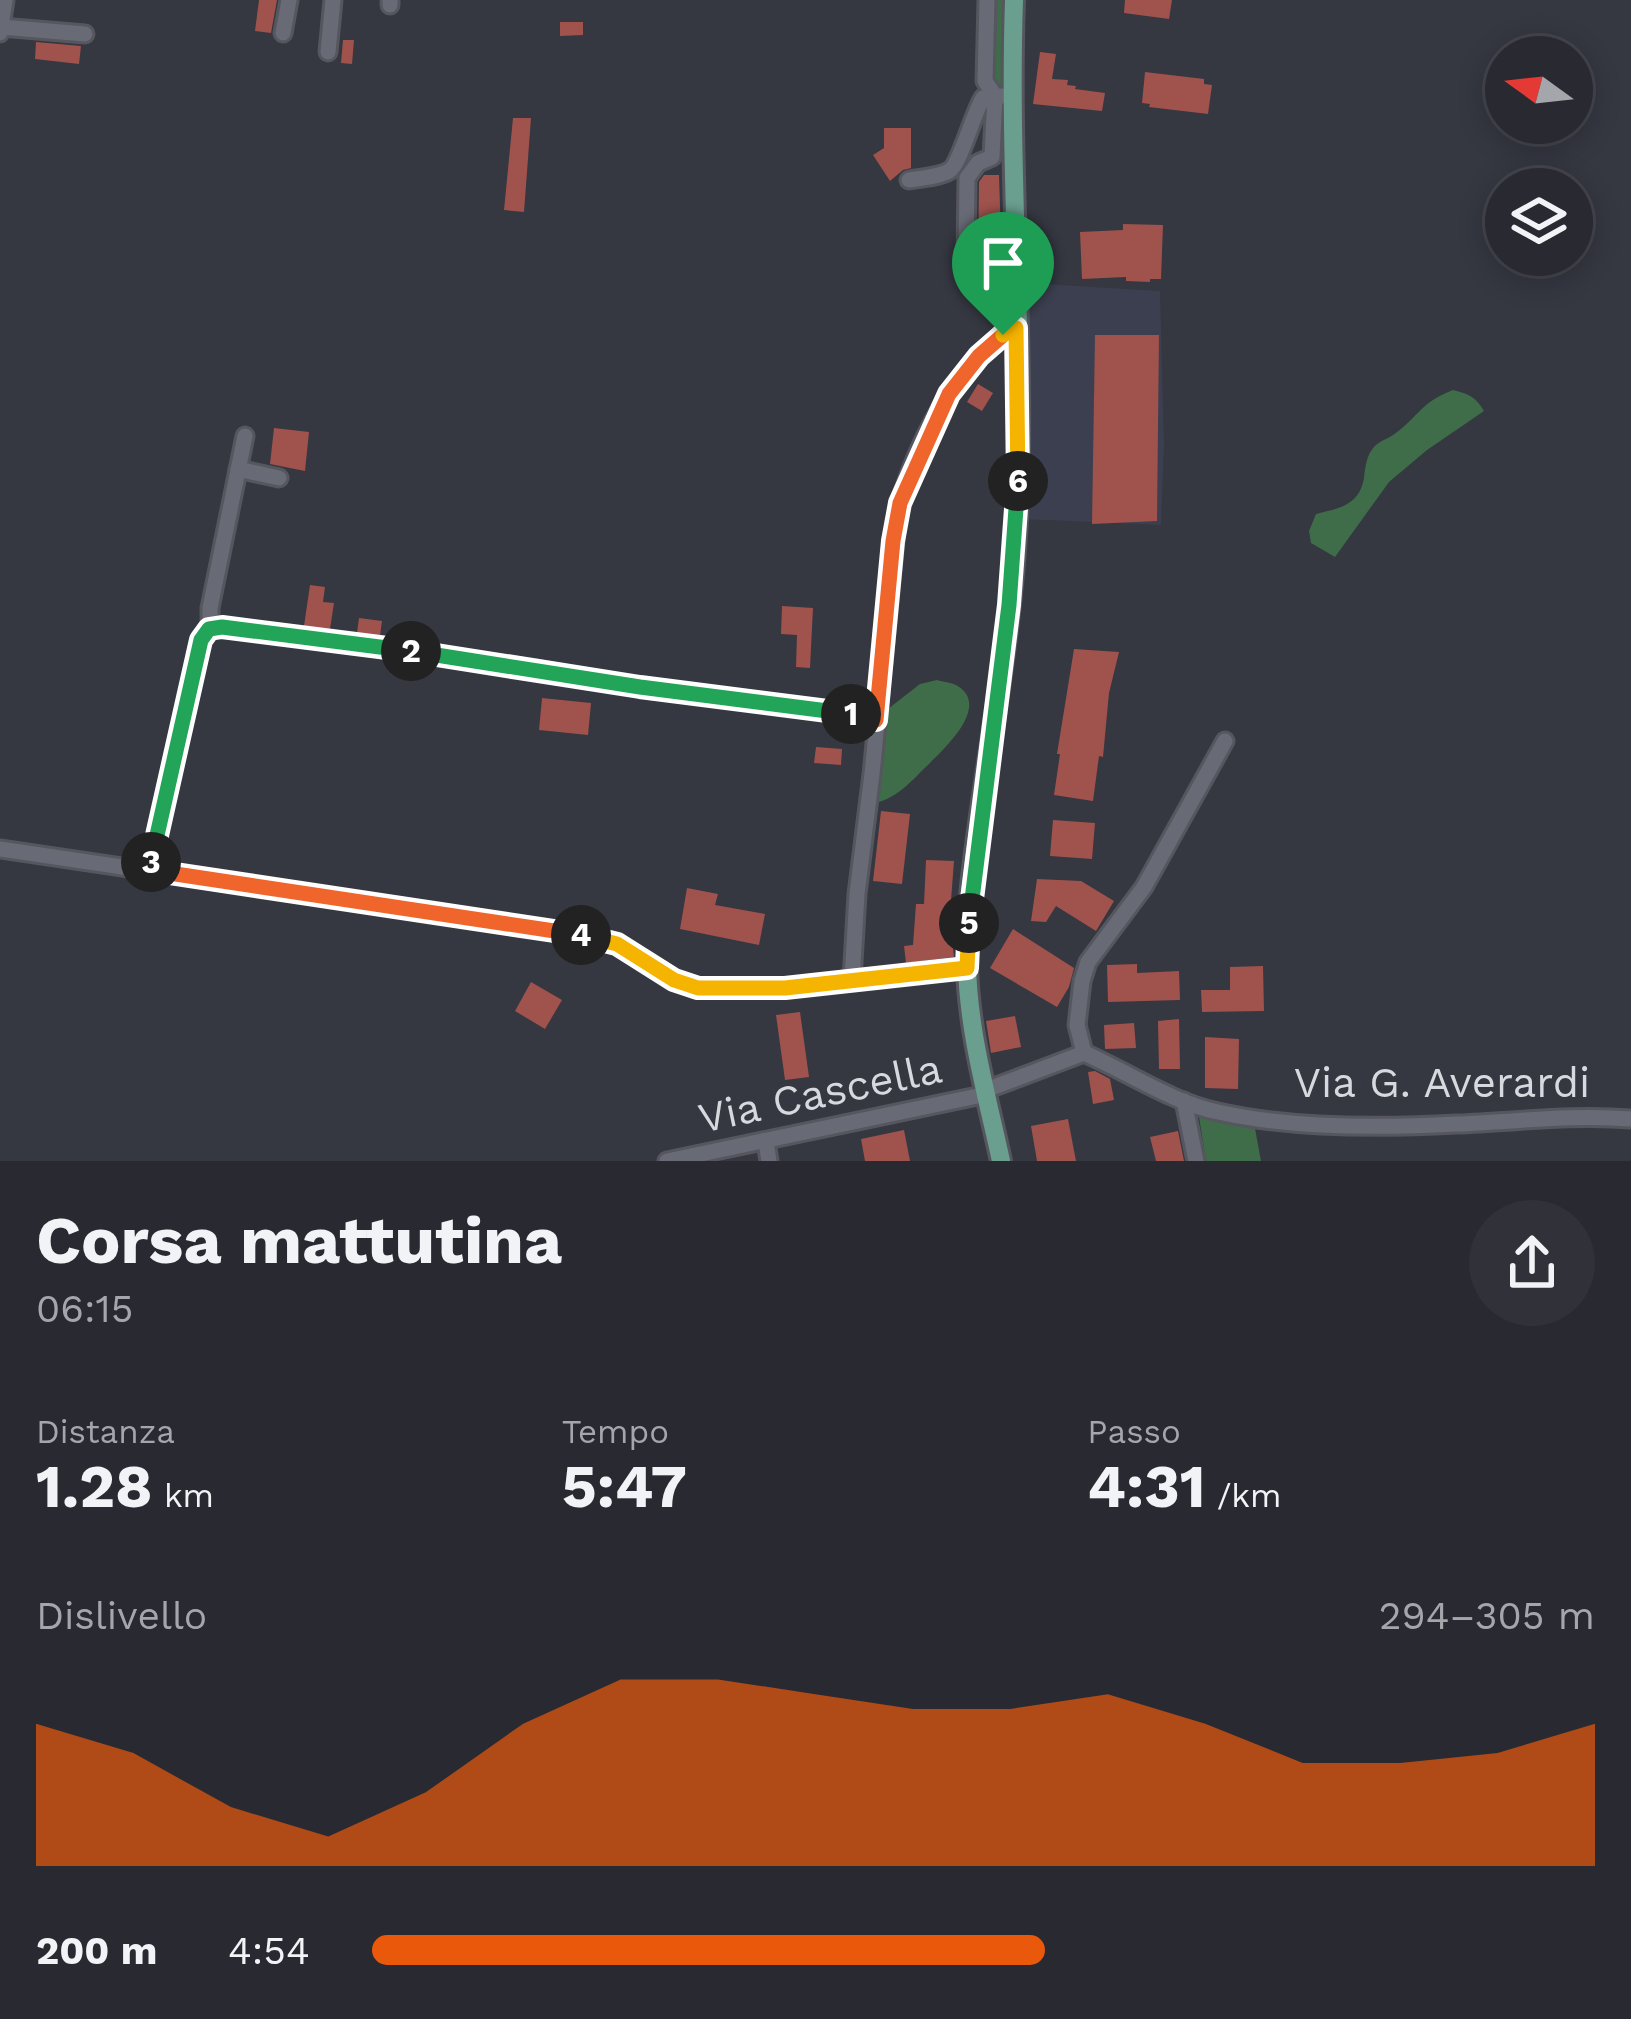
<!DOCTYPE html>
<html lang="it">
<head>
<meta charset="utf-8">
<style>
	:root { --surface:#282931; --page:#303139; --text:#f1f3f6; --muted:#a5a6ab; --line:#44454d; --accent:#ea580c }
	body { margin:0; font-family:"Work Sans",sans-serif; background:var(--page); color:var(--text); height:100vh; display:flex; flex-direction:column; font-size:45px; white-space:nowrap }
	* { box-sizing:border-box; margin:0 }
	p { font-size:39px; color:var(--muted) }
	.icon { flex:none; width:66px; height:66px; fill:none; stroke:currentColor; stroke-width:2; stroke-linecap:round; stroke-linejoin:round }
	.map { position:relative; height:1161px; overflow:hidden }
	.panel { display:flex; flex-direction:column; background:var(--surface); flex:1 }
	.panel>* { flex:none }
	.needle { width:78px; rotate:285deg }
	.fabs { position:absolute; left:1485px; top:36px; display:grid; gap:24px }
	.fabs a { display:grid; place-items:center; width:108px; height:108px; border-radius:50%; background:var(--surface); box-shadow:0 6px 30px #0003,0 0 0 3px var(--line); font-size:60px }
	.pin { position:absolute; display:grid; place-items:center; width:102px; height:102px; color:#fff; margin:-123px -51px; border-radius:50% 50% 50% 0; rotate:-45deg; box-shadow:0 0 12px #0007 }
	.pin .icon { rotate:45deg }
	.km { position:absolute; width:60px; height:60px; margin:-30px; border-radius:50%; background:#222; color:#fff; font-size:33px; line-height:60px; text-align:center }
	.round { display:grid; place-items:center; flex:none; width:126px; height:126px; border-radius:63px; background:var(--page) }
	.head { display:flex; align-items:center; justify-content:space-between; height:204px; padding:0 36px }
	h1 { font-size:66px; font-weight:700; line-height:90px }
	.stats { display:grid; grid-template-columns:repeat(3,1fr); gap:18px; height:204px; padding:12px 36px }
	.stats div { display:grid; align-content:center }
	.stats b { font-size:60px; font-weight:700 }
	.stats small { font-size:33px; font-weight:400 }
	.stats p { font-size:33px }
	.chart { height:336px; padding:24px 36px }
	.chart p { display:flex; justify-content:space-between }
	.chart svg { width:100%; height:216px; margin-top:12px; fill:var(--accent); opacity:.7 }
	ul { padding:0 36px; list-style:none; font-size:39px }
	li { display:grid; grid-template-columns:192px 144px 1fr; align-items:center; height:90px }
	li i { height:30px; border-radius:15px; background:var(--accent) }
	.map>svg:first-child { display:block }
	.built { fill:#3c3f4f }
	.green { fill:#3f6c49 }
	.building { fill:#a0524d }
	.lines { fill:none; stroke-linecap:round; stroke-linejoin:round }
	.minor-casing { stroke:#55565e; stroke-width:21 }
	.major-casing { stroke:#55565e; stroke-width:24 }
	.minor { stroke:#686a75; stroke-width:15 }
	.major { stroke:#6a9e8e; stroke-width:18 }
	.split-1-casing { stroke:#fff; stroke-width:24 }
	.split-2-casing { stroke:#fff; stroke-width:24 }
	.split-3-casing { stroke:#fff; stroke-width:24 }
	.split-4-casing { stroke:#fff; stroke-width:24 }
	.split-5-casing { stroke:#fff; stroke-width:24 }
	.split-6-casing { stroke:#fff; stroke-width:24 }
	.split-7-casing { stroke:#fff; stroke-width:24 }
	.split-1 { stroke:#f0652b; stroke-width:15 }
	.split-2 { stroke:#22a559; stroke-width:15 }
	.split-3 { stroke:#22a559; stroke-width:15 }
	.split-4 { stroke:#f0652b; stroke-width:15 }
	.split-5 { stroke:#f5b400; stroke-width:15 }
	.split-6 { stroke:#22a559; stroke-width:15 }
	.split-7 { stroke:#f5b400; stroke-width:15 }
	.labels { text-anchor:middle; dominant-baseline:central; stroke-width:10; stroke-linejoin:round; paint-order:stroke }
	.street-label { font-size:42px; fill:#d8d9df; stroke:#353741 }
</style>
</head>
<body>
<div class="map">
<svg width="1631" height="1161" viewBox="0 0 1631 1161">
	<rect width="100%" height="100%" fill="#353741"/>
	<!-- built -->
	<path class="built" d="M 1026,283 L 1160,291 L 1164,444 L 1161,525 L 1022,519 Z"/>
	<!-- green -->
	<g class="green">
		<path d="M 992,0 L 1003,0 L 1001,86 L 993,83 L 990,59 Z"/>
		<path d="M 1453,390 C 1469,394 1476,397 1484,411 L 1427,450 L 1389,482 L 1335,557 L 1311,543 L 1309,531 L 1316,514 C 1339,508 1359,506 1364,478 C 1365,469 1366,459 1371,451 C 1377,441 1384,441 1393,435 C 1419,417 1419,403 1453,390 Z"/>
		<path d="M 937,680 C 943,682 950,682 956,685 C 992,705 945,748 929,764 C 912,780 898,798 875,803 L 884,712 L 920,684 Z"/>
		<path d="M 1213,1115 L 1254,1123 L 1261,1161 L 1206,1161 L 1199,1117 Z"/>
	</g>
	<!-- building -->
	<g class="building">
		<path d="M 259,0 L 277,0 L 271,33 L 255,31 Z"/>
		<path d="M 1125,0 L 1172,0 L 1169,19 L 1124,13 Z"/>
		<path d="M 560,22 L 583,22 L 583,35 L 560,36 Z"/>
		<path d="M 343,40 L 354,40 L 352,64 L 341,63 Z"/>
		<path d="M 36,42 L 81,46 L 79,64 L 35,59 Z"/>
		<path d="M 1040,52 L 1056,54 L 1052,79 L 1068,80 L 1067,85 L 1076,86 L 1075,89 L 1105,93 L 1102,111 L 1033,104 Z"/>
		<path d="M 1145,72 L 1204,79 L 1204,84 L 1212,85 L 1208,114 L 1149,107 L 1150,104 L 1142,103 Z"/>
		<path d="M 513,118 L 531,118 L 524,212 L 504,210 Z"/>
		<path d="M 884,128 L 911,128 L 911,168 L 903,170 L 890,181 L 873,155 L 884,148 Z"/>
		<path d="M 984,175 L 999,175 L 1002,268 L 976,268 L 978,261 L 979,182 Z"/>
		<path d="M 1123,224 L 1163,225 L 1161,279 L 1150,279 L 1150,282 L 1126,281 L 1126,277 L 1082,279 L 1080,232 L 1123,230 Z"/>
		<path d="M 1095,335 L 1159,335 L 1157,521 L 1092,524 Z"/>
		<path d="M 978,384 L 993,393 L 982,411 L 967,402 Z"/>
		<path d="M 274,428 L 309,432 L 305,471 L 270,464 Z"/>
		<path d="M 310,585 L 325,587 L 323,602 L 334,603 L 330,629 L 304,626 Z"/>
		<path d="M 782,606 L 813,608 L 810,668 L 796,667 L 797,635 L 781,634 Z"/>
		<path d="M 359,618 L 382,621 L 380,636 L 357,633 Z"/>
		<path d="M 1074,649 L 1119,652 L 1109,693 L 1103,757 L 1099,756 L 1093,801 L 1054,795 L 1060,754 L 1057,754 Z"/>
		<path d="M 542,698 L 591,703 L 588,735 L 539,730 Z"/>
		<path d="M 816,747 L 842,749 L 841,765 L 814,763 Z"/>
		<path d="M 881,811 L 910,814 L 902,884 L 873,881 Z"/>
		<path d="M 1053,820 L 1095,823 L 1092,859 L 1050,856 Z"/>
		<path d="M 926,860 L 954,861 L 948,940 L 952,940 L 954,957 L 906,963 L 904,946 L 913,945 L 916,904 L 924,904 Z"/>
		<path d="M 1037,879 L 1081,881 L 1114,901 L 1096,931 L 1056,906 L 1046,922 L 1031,921 Z"/>
		<path d="M 687,888 L 718,894 L 715,905 L 765,914 L 759,945 L 680,929 Z"/>
		<path d="M 1013,929 L 1074,968 L 1069,987 L 1057,1007 L 990,968 Z"/>
		<path d="M 1137,964 L 1137,973 L 1179,971 L 1180,1000 L 1108,1002 L 1107,965 Z"/>
		<path d="M 1263,966 L 1264,1011 L 1202,1012 L 1201,990 L 1230,990 L 1230,967 Z"/>
		<path d="M 531,982 L 562,1000 L 545,1029 L 515,1011 Z"/>
		<path d="M 800,1012 L 809,1077 L 785,1080 L 776,1015 Z"/>
		<path d="M 1015,1016 L 1021,1047 L 991,1053 L 986,1021 Z"/>
		<path d="M 1179,1019 L 1180,1069 L 1159,1069 L 1158,1021 Z"/>
		<path d="M 1134,1023 L 1136,1048 L 1105,1049 L 1104,1025 Z"/>
		<path d="M 1205,1037 L 1239,1039 L 1238,1089 L 1205,1088 Z"/>
		<path d="M 1095,1071 L 1110,1079 L 1114,1100 L 1093,1104 L 1088,1072 Z"/>
		<path d="M 1068,1119 L 1076,1161 L 1037,1161 L 1031,1126 Z"/>
		<path d="M 904,1130 L 910,1161 L 865,1161 L 861,1139 Z"/>
		<path d="M 1178,1131 L 1184,1161 L 1156,1161 L 1150,1137 Z"/>
	</g>
	<g class="lines">
		<!-- minor casing -->
		<g class="minor-casing">
			<g id="minor">
				<path d="M 390,0 L 390,5"/>
				<path d="M 987,0 L 985,81 L 995,96 L 1003,96"/>
				<path d="M 1,27 L 85,34"/>
				<path d="M 0,33 L 5,0"/>
				<path d="M 283,33 L 289,0"/>
				<path d="M 328,52 L 333,0"/>
				<path d="M 909,180 C 921,178 939,177 949,171 C 960,165 973,114 983,98 L 995,96 L 992,157 L 978,163 L 967,178 L 966,261"/>
				<path d="M 238,469 L 279,478"/>
				<path d="M 210,629 L 210,608 L 245,436"/>
				<path d="M 0,849 L 587,936 L 617,944 L 674,979 L 698,988 L 785,988 L 967,968"/>
				<path d="M 149,870 L 201,640 L 210,629 L 222,627 L 537,669 L 640,687 L 842,712 L 876,720"/>
				<path d="M 852,980 L 857,894 L 872,774 L 898,510 C 914,450 958,356 1016,328"/>
				<path d="M 1084,1053 L 1077,1025 L 1082,981 L 1088,962 L 1144,887 L 1225,741"/>
				<path d="M 986,1090 L 1084,1053 C 1128,1072 1171,1102 1218,1112 C 1289,1128 1384,1128 1457,1124 C 1515,1122 1572,1114 1631,1119"/>
				<path d="M 1184,1101 L 1196,1161"/>
				<path d="M 766,1142 L 769,1161"/>
				<path d="M 667,1161 L 987,1094"/>
			</g>
		</g>
		<!-- major casing -->
		<g class="major-casing">
			<path id="major" d="M 1001,1161 C 987,1096 968,1030 967,964 C 966,912 974,860 981,809 C 995,713 1012,617 1017,520 C 1025,347 1008,173 1014,0"/>
		</g>
		<!-- minor -->
		<use href="#minor" class="minor"/>
		<!-- major -->
		<use href="#major" class="major"/>
	</g>
	<g class="lines">
		<!-- split-1 casing -->
		<g class="split-1-casing">
			<path id="split-1" d="M 851,714 L 876,720 L 893,541 L 900,503 L 949,394 L 979,356 L 1003,335"/>
		</g>
		<!-- split-2 casing -->
		<g class="split-2-casing">
			<path id="split-2" d="M 411,651 L 640,687 L 851,714"/>
		</g>
		<!-- split-3 casing -->
		<g class="split-3-casing">
			<path id="split-3" d="M 151,862 L 201,640 L 209,629 L 222,627 L 411,651"/>
		</g>
		<!-- split-4 casing -->
		<g class="split-4-casing">
			<path id="split-4" d="M 151,862 L 149,870 L 581,935"/>
		</g>
		<!-- split-5 casing -->
		<g class="split-5-casing">
			<path id="split-5" d="M 581,935 L 617,944 L 674,980 L 698,988 L 785,988 L 967,968 L 969,923"/>
		</g>
		<!-- split-6 casing -->
		<g class="split-6-casing">
			<path id="split-6" d="M 969,923 L 1009,605 L 1018,481"/>
		</g>
		<!-- split-7 casing -->
		<g class="split-7-casing">
			<path id="split-7" d="M 1003,335 L 1016,328 L 1018,481"/>
		</g>
		<!-- split-1 -->
		<use href="#split-1" class="split-1"/>
		<!-- split-2 -->
		<use href="#split-2" class="split-2"/>
		<!-- split-3 -->
		<use href="#split-3" class="split-3"/>
		<!-- split-4 -->
		<use href="#split-4" class="split-4"/>
		<!-- split-5 -->
		<use href="#split-5" class="split-5"/>
		<!-- split-6 -->
		<use href="#split-6" class="split-6"/>
		<!-- split-7 -->
		<use href="#split-7" class="split-7"/>
	</g>
	<g class="labels">
		<!-- street labels -->
		<g class="street-label">
			<text x="1442" y="1082">Via G. Averardi</text>
			<text transform="translate(820 1093) rotate(-12)">Via Cascella</text>
		</g>
	</g>
</svg>
<div class="fabs">
<a><svg class="needle" viewBox="-14 -14 28 28"><path d="M0-13l5 13h-10z" fill="#e53935"/><path d="M0 13l5-13h-10z" fill="#a5a6ab"/></svg></a>
<a><svg class="icon" aria-label="layers" viewBox="0 0 24 24"><path d="M12 4l9 5-9 5-9-5zM3 14l9 5 9-5"/></svg></a>
</div>
<div class="pin" style="left:1003px;top:335px;background:#1e9e55"><svg class="icon" aria-label="arrive" viewBox="0 0 24 24"><path d="M6 21V4h12l-3 4 3 4H6"/></svg></div>
<b class="km" style="left:851px;top:714px">1</b>
<b class="km" style="left:411px;top:651px">2</b>
<b class="km" style="left:151px;top:862px">3</b>
<b class="km" style="left:581px;top:935px">4</b>
<b class="km" style="left:969px;top:923px">5</b>
<b class="km" style="left:1018px;top:481px">6</b>
</div>
<section class="panel">
<div class="head"><div><h1>Corsa mattutina</h1><p>06:15</p></div><a class="round"><svg class="icon" aria-label="share" viewBox="0 0 24 24"><path d="M12 15V3M7 8l5-5 5 5M5 13v7h14v-7"/></svg></a></div>
<div class="stats">
<div><p>Distanza</p><b>1.28<small> km</small></b></div>
<div><p>Tempo</p><b>5:47</b></div>
<div><p>Passo</p><b>4:31<small> /km</small></b></div>
</div>
<div class="chart"><p><span>Dislivello</span>294–305 m</p>
<svg viewBox="0 0 160 44" preserveAspectRatio="none"><path d="M0 44V15L10 21L20 32L30 38L40 29L50 15L60 6L70 6L80 9L90 12L100 12L110 9L120 15L130 23L140 23L150 21L160 15V44z"/></svg>
</div>
<ul>
<li><b>200 m</b>4:54<i style="width:55%"></i></li>
</ul>
</section>
</body>
</html>
